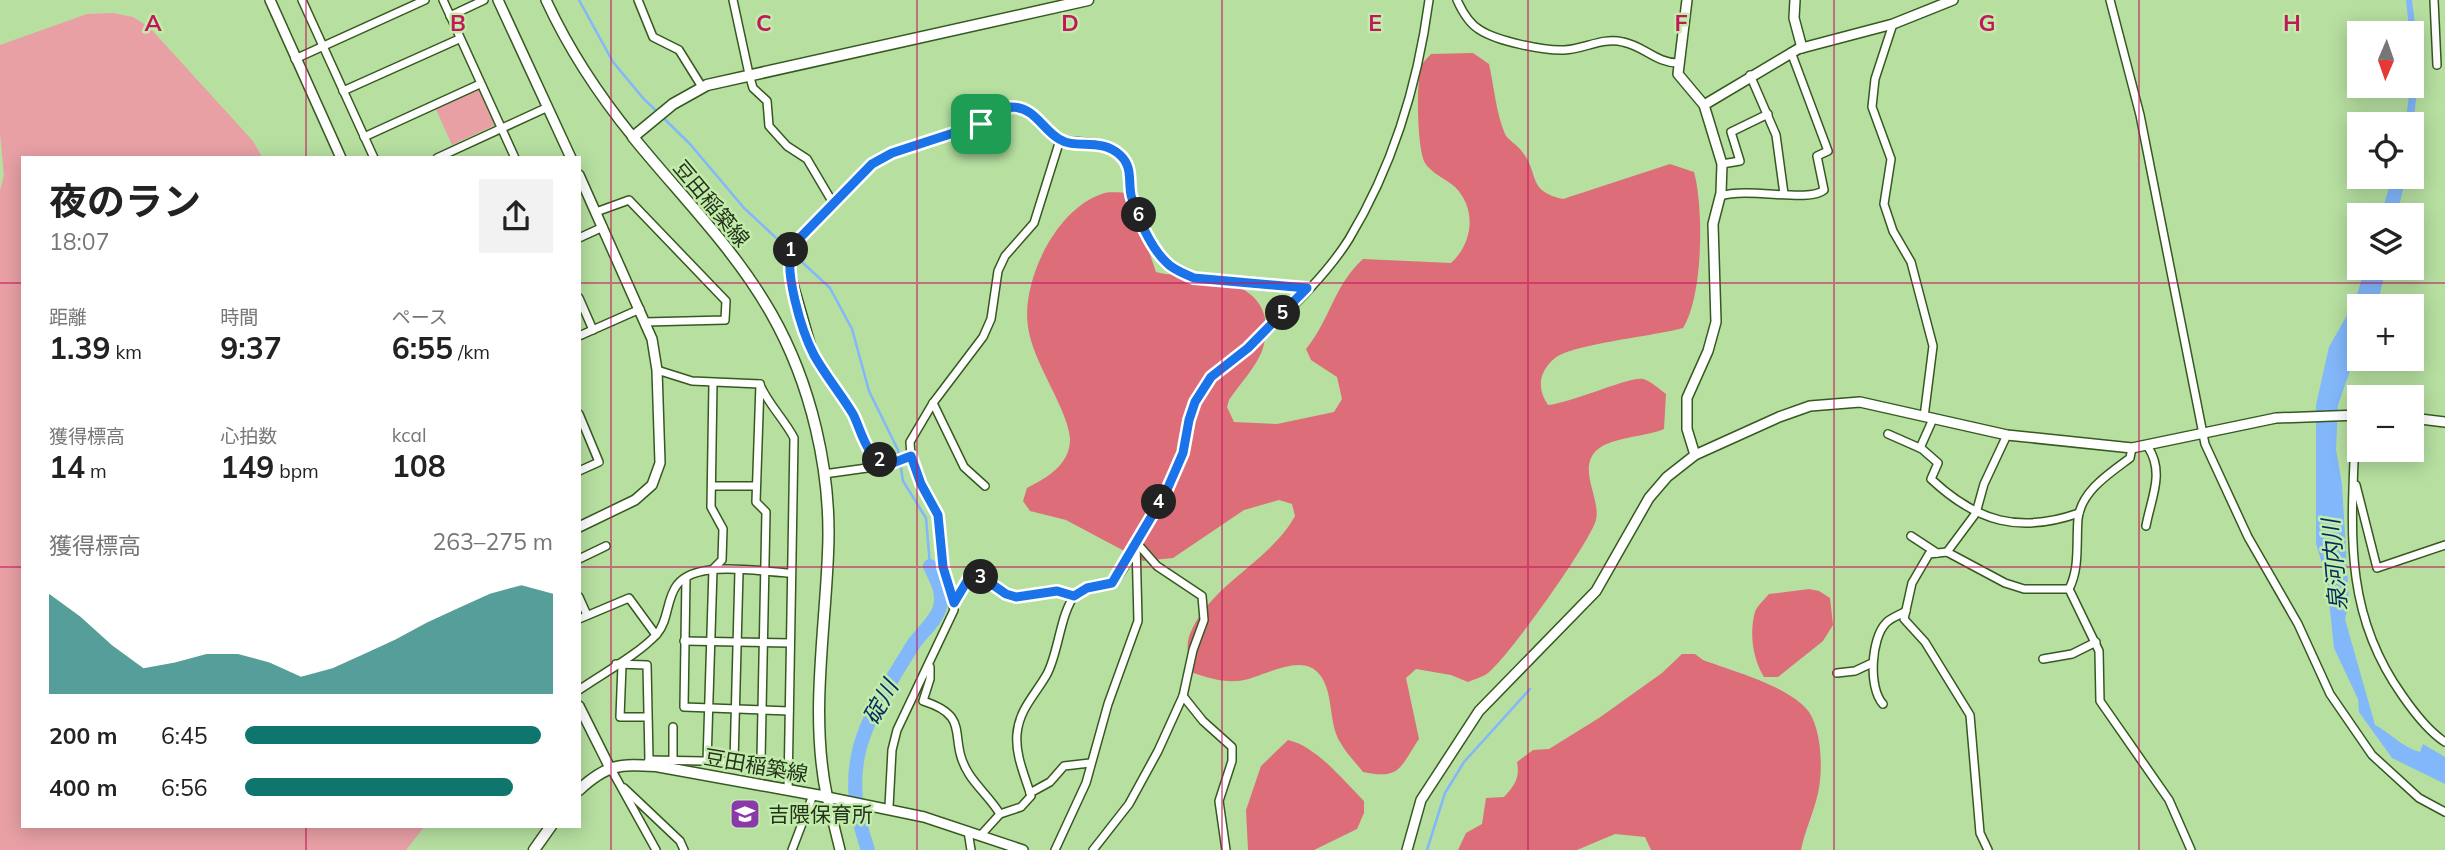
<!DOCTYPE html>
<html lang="ja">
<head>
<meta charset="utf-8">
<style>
	:root { --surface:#fff; --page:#f2f2f2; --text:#222; --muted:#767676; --accent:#0f766e }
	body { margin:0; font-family:Mulish,"Noto Sans JP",sans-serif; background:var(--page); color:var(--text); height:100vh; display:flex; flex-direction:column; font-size:26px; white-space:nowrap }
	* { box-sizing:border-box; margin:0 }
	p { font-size:23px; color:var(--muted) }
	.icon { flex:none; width:38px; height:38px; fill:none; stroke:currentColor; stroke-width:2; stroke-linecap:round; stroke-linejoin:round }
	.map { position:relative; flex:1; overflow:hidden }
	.sheet { position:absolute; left:21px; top:156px; width:560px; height:672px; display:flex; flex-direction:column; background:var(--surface); border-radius:0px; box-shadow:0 4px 18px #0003 }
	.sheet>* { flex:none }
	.needle { width:46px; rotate:182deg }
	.tools { position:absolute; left:2347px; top:21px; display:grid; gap:14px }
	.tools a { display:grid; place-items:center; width:77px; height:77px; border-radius:0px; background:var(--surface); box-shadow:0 4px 18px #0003; font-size:35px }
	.pin { position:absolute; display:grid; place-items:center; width:60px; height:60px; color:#fff; margin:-30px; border-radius:14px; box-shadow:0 4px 10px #0006 }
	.km { position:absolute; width:35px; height:35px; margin:-18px; border-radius:50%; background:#222; color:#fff; font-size:19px; line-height:35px; text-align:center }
	.round { display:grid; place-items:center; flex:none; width:74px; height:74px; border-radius:0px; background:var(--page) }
	.overview { display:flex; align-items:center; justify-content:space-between; height:119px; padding:0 28px }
	h1 { font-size:38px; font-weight:700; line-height:52px }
	.stats { display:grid; grid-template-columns:repeat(3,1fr); gap:10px; height:119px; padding:7px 28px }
	.stats div { display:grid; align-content:center }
	.stats b { font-size:30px; font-weight:700 }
	.stats small { font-size:19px; font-weight:400 }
	.stats p { font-size:19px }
	.chart { height:196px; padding:14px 28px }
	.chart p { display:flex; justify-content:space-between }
	.chart svg { width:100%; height:126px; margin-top:7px; fill:var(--accent); opacity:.7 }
	ul { padding:0 28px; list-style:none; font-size:23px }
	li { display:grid; grid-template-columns:112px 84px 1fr; align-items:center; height:52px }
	li i { height:18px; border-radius:9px; background:var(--accent) }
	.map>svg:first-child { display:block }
	.green { fill:#e8a0a5 }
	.forest { fill:#dd6d79 }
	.water { fill:#82b7fa }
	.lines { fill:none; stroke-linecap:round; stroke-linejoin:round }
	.stream { stroke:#82b7fa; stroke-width:2.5 }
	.river { stroke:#82b7fa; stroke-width:14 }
	.minor-casing { stroke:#365920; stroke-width:10 }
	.tertiary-casing { stroke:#365920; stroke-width:12 }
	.secondary-casing { stroke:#365920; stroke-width:13 }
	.minor { stroke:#fff; stroke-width:7 }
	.tertiary { stroke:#fff; stroke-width:9 }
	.secondary { stroke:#fff; stroke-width:10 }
	.route-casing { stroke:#fff; stroke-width:14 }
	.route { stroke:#1a73e8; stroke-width:9 }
	.grid { fill:none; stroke:#c2185b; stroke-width:2; stroke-opacity:0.55 }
	.labels { text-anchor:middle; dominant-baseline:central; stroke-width:5; stroke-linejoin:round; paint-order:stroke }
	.street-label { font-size:21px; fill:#23331a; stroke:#c3ecac }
	.poi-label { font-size:21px; fill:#23331a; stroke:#c3ecac; text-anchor:start }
	.water-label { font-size:23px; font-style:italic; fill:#002d5f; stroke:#c3ecac }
	.grid-label { font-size:23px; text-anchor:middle; font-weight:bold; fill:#c2185b; stroke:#c3ecac; stroke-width:5; stroke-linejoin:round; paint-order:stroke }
</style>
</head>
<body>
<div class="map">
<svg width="2445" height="850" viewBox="0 0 2445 850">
	<rect width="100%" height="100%" fill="#b6dfa0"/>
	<!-- green -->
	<g class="green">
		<path d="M 113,13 L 133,17 L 149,27 L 253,141 L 262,157 L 23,158 L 23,826 L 425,826 L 406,850 L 0,850 L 0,190 L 4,176 L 0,133 L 0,45 L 87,14 Z"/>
		<path d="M 478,87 L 495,125 L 452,145 L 435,107 Z"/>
	</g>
	<!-- forest -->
	<g class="forest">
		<path d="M 1473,53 L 1489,64 C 1494,86 1496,113 1505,134 C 1508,140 1516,144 1520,149 C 1541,173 1525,191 1563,199 L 1670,164 L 1694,172 C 1704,208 1703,297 1683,328 C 1655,336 1573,344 1555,358 C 1538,372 1537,389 1548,405 C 1572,403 1630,376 1643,379 C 1651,381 1659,389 1666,394 L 1664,429 C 1645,437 1613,437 1598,449 C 1576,467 1601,498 1596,520 C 1589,544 1509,656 1488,673 C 1483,677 1474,679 1468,682 L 1451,675 L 1416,669 L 1406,678 L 1419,739 C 1400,767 1401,780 1363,772 C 1356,763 1346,753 1340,742 C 1328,722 1334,693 1320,675 C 1301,650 1260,680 1238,681 C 1221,682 1208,678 1191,672 C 1189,659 1185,646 1190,634 C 1210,584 1270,562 1295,516 L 1292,504 L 1279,500 L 1244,510 L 1173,558 L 1143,561 L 1066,520 L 1030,511 L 1023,501 L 1027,488 C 1047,478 1071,464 1070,438 C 1067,407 1033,363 1028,327 C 1021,281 1056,209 1102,194 C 1109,191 1121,193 1129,193 L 1156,272 C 1175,277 1183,272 1198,275 C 1241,281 1279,300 1262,351 C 1256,367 1239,385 1229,400 L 1227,407 L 1234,422 L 1277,424 L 1334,412 L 1342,399 L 1337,377 L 1311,360 L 1306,349 C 1330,320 1334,285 1363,259 L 1451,263 C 1473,243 1477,209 1455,187 C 1446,179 1431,173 1425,163 C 1417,149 1416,83 1421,67 C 1422,62 1428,58 1431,54 Z"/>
		<path d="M 1809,589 L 1819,591 L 1830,598 L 1833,625 L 1823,641 L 1778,677 L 1764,677 C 1753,660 1749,633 1755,612 C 1757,606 1764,600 1769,594 Z"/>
		<path d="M 1682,654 L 1695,654 L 1703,660 C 1732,671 1790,686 1809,712 C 1822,732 1823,771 1818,793 C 1814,812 1805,830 1801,850 L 1651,850 L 1645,837 L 1615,834 L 1577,850 L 1458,850 L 1466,833 L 1482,824 L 1486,798 L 1504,797 C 1515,785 1520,778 1517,762 L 1533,750 L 1549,749 L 1599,718 L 1662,673 Z"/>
		<path d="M 1288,740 C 1316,746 1344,781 1364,801 L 1364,813 L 1357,829 L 1314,850 L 1248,850 L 1246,810 L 1261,766 Z"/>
	</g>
	<!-- water -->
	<g class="water">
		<path d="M 2406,0 L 2412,0 L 2420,66 L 2412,134 L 2412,124 L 2405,124 C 2413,80 2411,43 2406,0 Z"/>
		<path d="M 2392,177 L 2406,177 L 2397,215 L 2381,215 Z"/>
		<path d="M 2365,268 L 2386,268 L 2377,306 L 2359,306 L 2359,345 L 2338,405 L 2336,450 L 2342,484 L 2349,602 L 2345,619 L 2375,725 C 2392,734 2403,748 2420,752 L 2423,744 L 2445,757 L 2445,784 L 2392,758 L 2359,712 L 2358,699 L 2334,648 L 2327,581 L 2316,543 L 2316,405 L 2329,347 L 2355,301 Z"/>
	</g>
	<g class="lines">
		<!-- stream -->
		<g class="stream">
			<path d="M 579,0 L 613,62 L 643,98 L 690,144 L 744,208 L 830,288 L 852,329 L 869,391 L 898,450 L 903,481 L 926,518 L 930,566"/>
			<path d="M 1427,850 L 1445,793 L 1464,762 L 1530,689"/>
		</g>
		<!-- river -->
		<path class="river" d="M 868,850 C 837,761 866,721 913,645 C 921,633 937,620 940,607 C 944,592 936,579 930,566"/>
		<!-- minor casing -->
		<g class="minor-casing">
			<g id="minor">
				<path d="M 302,0 L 374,158"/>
				<path d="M 443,0 L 515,158"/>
				<path d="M 638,0 L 653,37 L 679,50 L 702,87"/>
				<path d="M 733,0 L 749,74 L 753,88 L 767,101 L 769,126 L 787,146 L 807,159 L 833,203"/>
				<path d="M 1457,0 C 1462,11 1469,24 1480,30 C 1497,41 1544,51 1564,50 C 1585,49 1602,37 1623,42 C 1644,46 1656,63 1678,63"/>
				<path d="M 2110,0 L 2140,115 L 2205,444 L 2248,537 L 2298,624 L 2330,694 L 2372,755 L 2419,798 L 2445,812"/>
				<path d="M 2434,0 L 2437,65"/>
				<path d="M 450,16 L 484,0"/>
				<path d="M 1893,24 L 1875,79 L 1872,107 L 1891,159 L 1884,204 L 1893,231 L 1911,262 L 1933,346 L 1924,417"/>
				<path d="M 295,59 L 425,0"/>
				<path d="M 1750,75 L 1776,135 L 1784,194"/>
				<path d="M 343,91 L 459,39"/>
				<path d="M 364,137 L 480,84"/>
				<path d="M 437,158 L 548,107"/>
				<path d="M 1722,164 L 1740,161 L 1731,132 L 1768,114"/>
				<path d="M 1721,196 C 1749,187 1809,203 1824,190 L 1817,156 L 1828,151 L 1791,52"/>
				<path d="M 596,212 L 629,200 L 726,301 L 725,320 L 645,322"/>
				<path d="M 579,238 L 603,227"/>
				<path d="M 579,298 L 593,330"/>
				<path d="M 579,336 L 640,309"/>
				<path d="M 657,370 L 692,381 L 760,384"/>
				<path d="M 760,385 C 769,405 784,419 794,438 L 788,790"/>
				<path d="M 933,403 L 964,467 L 985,486"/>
				<path d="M 579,414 L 599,462 L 579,471"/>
				<path d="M 2359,422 L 2355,439 C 2351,534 2344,613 2402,695 C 2413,711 2428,731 2445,742"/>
				<path d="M 1888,434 L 1922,449 L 1938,463 L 1931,479 C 1977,522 2019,534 2079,513"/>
				<path d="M 1920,448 L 1933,419"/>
				<path d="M 911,456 L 890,464 L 871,454 L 853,415 L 814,354 L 788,263 L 793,245 L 872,164 L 892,153 L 981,123 L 1011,107 L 1020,107 L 1030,111 L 1060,140 L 1094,143 L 1119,154 L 1128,165 L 1134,205 L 1152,242 L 1165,262 L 1194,278 L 1307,288"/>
				<path d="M 824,474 L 867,468 L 882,462"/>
				<path d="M 2356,485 L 2377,568 L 2445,545"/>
				<path d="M 712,486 L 756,486"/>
				<path d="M 2146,526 C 2151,498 2165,473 2148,447"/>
				<path d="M 1911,536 L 1937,553"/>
				<path d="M 1947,552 L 1976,513 L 1984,484 L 2007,435"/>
				<path d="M 579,559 L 606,546"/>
				<path d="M 686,578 L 684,707 L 789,711"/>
				<path d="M 2069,589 L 2099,651 L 2100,701 L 2169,800 L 2191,850"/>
				<path d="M 2069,589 C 2080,568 2076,542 2078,519 C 2081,491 2110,473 2130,458 L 2132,448"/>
				<path d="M 579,597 L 587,615"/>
				<path d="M 954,603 L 973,571 L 1006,594 L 1016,597 L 1057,591 L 1075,596"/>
				<path d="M 579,619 L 629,598 L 656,635"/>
				<path d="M 684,641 L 790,643"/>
				<path d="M 2043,659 L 2072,654 L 2096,642"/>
				<path d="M 616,664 L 647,665 L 649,760"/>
				<path d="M 622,665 L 620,717 L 647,717"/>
				<path d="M 930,667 L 930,679 L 923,701 C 974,717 946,738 969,774 C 978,788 991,799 1000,814"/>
				<path d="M 1837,673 L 1855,671 L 1872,663"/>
				<path d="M 579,690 C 602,674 639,654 657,634 C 669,620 666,599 677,585 C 696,559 762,572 790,573"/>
				<path d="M 1183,696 L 1203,721 L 1232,747 L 1232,761 L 1219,801 L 1226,850"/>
				<path d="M 1883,704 C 1868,688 1871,638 1886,623 C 1890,618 1900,615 1906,611"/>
				<path d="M 673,760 L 673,727"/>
				<path d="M 707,762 L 713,569 L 722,560 L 723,529 L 711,507 L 713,383"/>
				<path d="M 734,762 L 739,571"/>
				<path d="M 646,766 L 649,760 L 756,762 L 761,759 L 766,512 L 756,502 L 760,384"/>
				<path d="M 610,767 L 656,850"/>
				<path d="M 624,788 L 680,841 L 684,850"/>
				<path d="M 1030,793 L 1050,782 L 1064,766 L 1090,763"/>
				<path d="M 889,807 L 892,750 L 897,730 L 954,610 L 943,567 L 938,515 L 921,484 L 911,456 L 910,442 L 933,403 L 983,337 L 991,319 L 998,271 L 1005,256 L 1034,223 L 1060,140"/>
				<path d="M 968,831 L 971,850"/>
				<path d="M 980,836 L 1000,814 L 1021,807 L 1031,796 C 1025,776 1015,755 1017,734 C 1019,709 1036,694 1047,674 C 1059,652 1060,612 1076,594 C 1087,583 1104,591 1115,580 C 1128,566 1136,542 1145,524 C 1150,513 1159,504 1165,493 C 1187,456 1183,410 1211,377 C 1222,365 1237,357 1249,347 C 1282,318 1326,276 1349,239 C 1393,166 1418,83 1429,0"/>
				<path d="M 792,850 L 813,795"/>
				<path d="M 1055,850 L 1086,783 L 1108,704 L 1138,621 L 1136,543"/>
				<path d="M 1093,850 L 1129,804 L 1158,751 L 1183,696 L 1193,650 L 1204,620 L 1202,596 L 1157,566 L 1136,542"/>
				<path d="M 1988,850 L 1980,833 L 1970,715 L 1925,642 L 1904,619 L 1912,583 L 1929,554 L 1947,552 L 2005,583 L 2024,589 L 2069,589"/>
			</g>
		</g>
		<!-- tertiary casing -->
		<g class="tertiary-casing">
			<g id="tertiary">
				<path d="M 270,0 L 341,158"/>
				<path d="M 498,0 L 571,158"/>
				<path d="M 546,0 C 569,50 598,94 633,137"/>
				<path d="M 1687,0 L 1678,74 L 1704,105 L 1722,164 L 1721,193 L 1713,224 L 1716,322 L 1708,351 L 1687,398 L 1687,429 L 1695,455"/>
				<path d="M 1795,0 L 1794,18 L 1802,48"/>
				<path d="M 1704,105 L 1798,49 L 1893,24 L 1953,0"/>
				<path d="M 579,175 L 652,339 L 657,370 L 660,463 L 652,485 L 635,500 L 579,527"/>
				<path d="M 2412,418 L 2445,422"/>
				<path d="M 579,706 L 609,766"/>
				<path d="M 840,850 L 827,797 L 924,817 L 1023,850"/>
				<path d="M 1407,850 L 1421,800 L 1479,711 L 1596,591 L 1649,498 L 1667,477 L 1695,455 L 1779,417 L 1810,406 L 1860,402 L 2007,435 L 2132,448 L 2276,418 L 2359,415"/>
			</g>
		</g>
		<!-- secondary casing -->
		<g class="secondary-casing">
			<g id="secondary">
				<path d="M 579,790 C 607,764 619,764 656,766 L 827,797 C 810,717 825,633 828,553 C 832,472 811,383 771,313 C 734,248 680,195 633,137 L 673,104 L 707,85 L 1088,0"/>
				<path d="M 534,850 L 551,826"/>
			</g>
		</g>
		<!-- minor -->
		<use href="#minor" class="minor"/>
		<!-- tertiary -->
		<use href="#tertiary" class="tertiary"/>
		<!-- secondary -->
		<use href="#secondary" class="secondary"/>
	</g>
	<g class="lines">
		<!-- route casing -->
		<g class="route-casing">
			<path id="route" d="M 1011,107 C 1035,107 1041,128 1059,139 C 1076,150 1100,137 1120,155 C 1133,167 1128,180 1131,195 C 1136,215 1151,248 1166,262 C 1173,270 1185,274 1194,278 L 1307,288 L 1248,348 L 1211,377 L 1195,402 L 1189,420 L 1183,453 L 1166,492 L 1112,583 L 1087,588 L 1074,596 L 1057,591 L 1016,597 L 1006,594 L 973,571 L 954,603 L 943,567 L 938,515 L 921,484 L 911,456 L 890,464 C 865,458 863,434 853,414 C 841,394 825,375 814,355 C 802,332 782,268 793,245 L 872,164 L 892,153 L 981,124 Z"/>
		</g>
		<!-- route -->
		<use href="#route" class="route"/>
	</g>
	<!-- grid -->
	<path class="grid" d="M 306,0 L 306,158M 611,0 L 611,850M 917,0 L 917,850M 1222,0 L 1222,850M 1528,0 L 1528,850M 1834,0 L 1834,850M 2139,0 L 2139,850M 0,283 L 23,283M 579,283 L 2445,283M 0,567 L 23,567M 579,567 L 2445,567M 306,826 L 306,850"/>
	<!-- icons -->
	<defs>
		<g id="school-square" transform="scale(1.575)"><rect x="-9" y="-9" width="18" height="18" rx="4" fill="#8939a9" stroke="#c3ecac"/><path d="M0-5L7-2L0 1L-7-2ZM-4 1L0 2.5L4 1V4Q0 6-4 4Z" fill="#fff"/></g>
	</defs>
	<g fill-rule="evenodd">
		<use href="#school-square" x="745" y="814"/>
	</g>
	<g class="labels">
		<!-- street labels -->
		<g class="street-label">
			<text transform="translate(712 203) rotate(50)">豆田稲築線</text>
			<text transform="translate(756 765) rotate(10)">豆田稲築線</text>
		</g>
		<!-- poi labels -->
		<g class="poi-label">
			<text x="768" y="814">吉隈保育所</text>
		</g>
		<!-- water labels -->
		<g class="water-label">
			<text transform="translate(2334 565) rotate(-95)">泉河内川</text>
			<text transform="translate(880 702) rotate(-61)">碇川</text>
		</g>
	</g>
	<g class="grid-label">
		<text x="153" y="31">A</text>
		<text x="458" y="31">B</text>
		<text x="764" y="31">C</text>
		<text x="1070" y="31">D</text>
		<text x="1375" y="31">E</text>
		<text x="1681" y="31">F</text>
		<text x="1987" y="31">G</text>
		<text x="2292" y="31">H</text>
	</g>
</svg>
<div class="tools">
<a><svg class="needle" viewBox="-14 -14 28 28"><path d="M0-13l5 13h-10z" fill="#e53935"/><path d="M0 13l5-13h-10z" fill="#767676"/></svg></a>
<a><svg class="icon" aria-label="locate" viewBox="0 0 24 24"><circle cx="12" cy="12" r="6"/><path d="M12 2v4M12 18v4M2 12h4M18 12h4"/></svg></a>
<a><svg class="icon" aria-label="layers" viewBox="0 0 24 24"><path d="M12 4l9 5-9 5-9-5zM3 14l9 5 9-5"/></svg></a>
<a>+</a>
<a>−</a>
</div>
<div class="pin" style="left:981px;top:124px;background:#1e9e55"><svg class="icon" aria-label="arrive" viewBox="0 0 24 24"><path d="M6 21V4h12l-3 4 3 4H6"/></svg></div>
<b class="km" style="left:791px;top:250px">1</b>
<b class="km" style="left:880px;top:460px">2</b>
<b class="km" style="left:981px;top:577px">3</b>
<b class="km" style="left:1159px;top:502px">4</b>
<b class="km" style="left:1283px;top:313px">5</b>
<b class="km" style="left:1139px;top:215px">6</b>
<section class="sheet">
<div class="overview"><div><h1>夜のラン</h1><p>18:07</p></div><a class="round"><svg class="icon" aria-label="share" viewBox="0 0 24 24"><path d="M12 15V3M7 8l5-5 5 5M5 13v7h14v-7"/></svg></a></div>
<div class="stats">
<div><p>距離</p><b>1.39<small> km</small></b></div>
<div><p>時間</p><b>9:37</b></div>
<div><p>ペース</p><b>6:55<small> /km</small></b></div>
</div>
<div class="stats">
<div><p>獲得標高</p><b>14<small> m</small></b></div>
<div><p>心拍数</p><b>149<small> bpm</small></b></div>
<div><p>kcal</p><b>108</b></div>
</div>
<div class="chart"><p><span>獲得標高</span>263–275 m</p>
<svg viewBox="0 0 160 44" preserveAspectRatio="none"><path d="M0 44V9L10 17L20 27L30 35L40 33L50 30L60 30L70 33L80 38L90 35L100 30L110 25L120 19L130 14L140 9L150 6L160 9V44z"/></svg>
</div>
<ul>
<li><b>200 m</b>6:45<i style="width:96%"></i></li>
<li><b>400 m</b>6:56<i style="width:87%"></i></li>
</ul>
</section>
</div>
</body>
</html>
